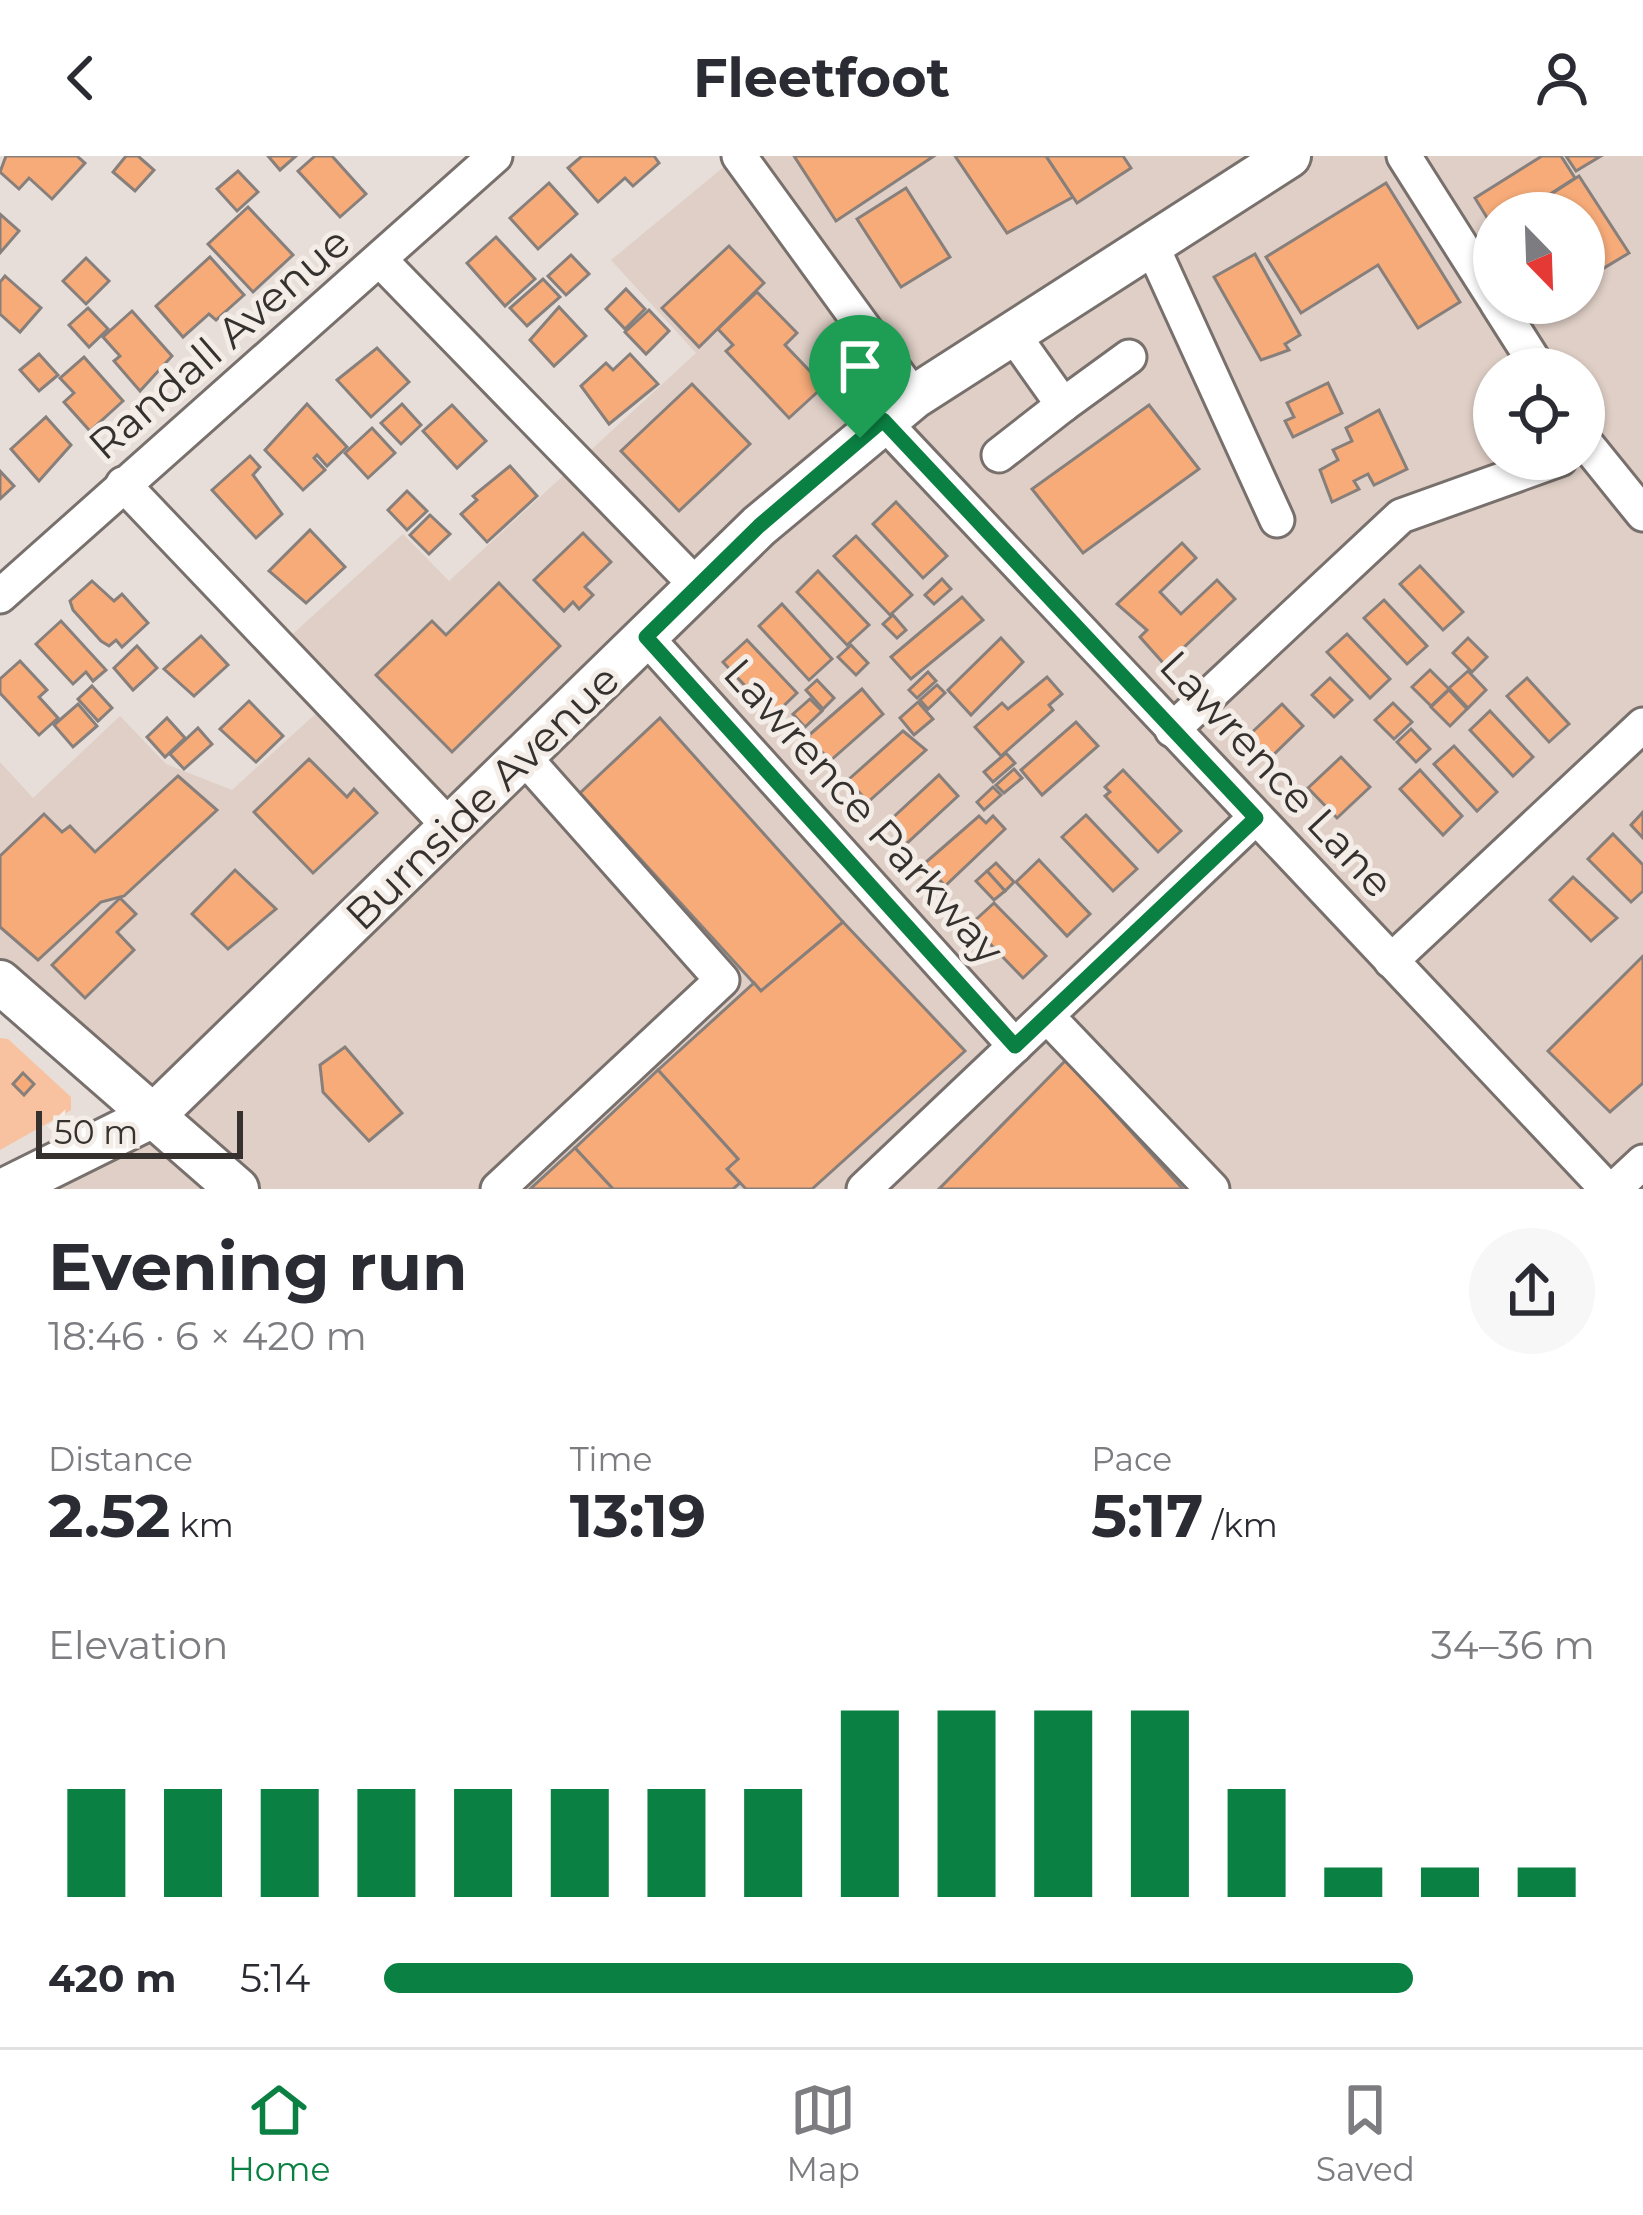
<!DOCTYPE html>
<html lang="en">
<head>
<meta charset="utf-8">
<style>
	:root { --surface:#fff; --page:#f7f7f7; --text:#2b2b33; --muted:#7c7c81; --line:#e1e1e2; --accent:#0b8043 }
	body { margin:0; font-family:Montserrat,sans-serif; background:var(--page); color:var(--text); height:100vh; display:flex; flex-direction:column; font-size:45px; white-space:nowrap }
	* { box-sizing:border-box; margin:0 }
	p { font-size:39px; color:var(--muted) }
	.icon { flex:none; width:66px; height:66px; fill:none; stroke:currentColor; stroke-width:2; stroke-linecap:round; stroke-linejoin:round }
	.map { position:relative; height:1033px; overflow:hidden }
	.sheet { display:flex; flex-direction:column; background:var(--surface); flex:1 }
	.sheet>* { flex:none }
	.needle { width:78px; rotate:157deg }
	.tools { position:absolute; left:1473px; top:36px; display:grid; gap:24px }
	.tools a { display:grid; place-items:center; width:132px; height:132px; border-radius:50%; background:var(--surface); box-shadow:0 3px 9px #0004; font-size:60px }
	.scale { position:absolute; left:36px; bottom:30px; width:207px; box-sizing:border-box; padding-left:12px; border:6px solid #34312f; border-top:0; font-size:33px; line-height:42px; white-space:nowrap; color:#34312f; -webkit-text-stroke:9px #f4ece6; paint-order:stroke }
	.pin { position:absolute; display:grid; place-items:center; width:102px; height:102px; color:#fff; margin:-123px -51px; border-radius:50% 50% 50% 0; rotate:-45deg; box-shadow:0 0 12px #0007 }
	.pin .icon { rotate:45deg }
	.round { display:grid; place-items:center; flex:none; width:126px; height:126px; border-radius:63px; background:var(--page) }
	.head { display:flex; align-items:center; justify-content:space-between; height:204px; padding:0 48px }
	h1 { font-size:66px; font-weight:700; line-height:90px }
	.stats { display:grid; grid-template-columns:repeat(3,1fr); gap:18px; height:204px; padding:12px 48px }
	.stats div { display:grid; align-content:center }
	.stats b { font-size:60px; font-weight:700 }
	.stats small { font-size:33px; font-weight:400 }
	.stats p { font-size:33px }
	.chart { height:336px; padding:24px 48px }
	.chart p { display:flex; justify-content:space-between }
	.chart svg { width:100%; height:216px; margin-top:12px; stroke:var(--accent); stroke-width:6 }
	ul { padding:0 48px; list-style:none; font-size:39px }
	li { display:grid; grid-template-columns:192px 144px 1fr; align-items:center; height:90px }
	li i { height:30px; border-radius:15px; background:var(--accent) }
	header { display:flex; justify-content:space-between; align-items:center; height:156px; padding:0 48px; background:var(--surface); font-size:54px; font-weight:700 }
	.menu { display:flex; justify-content:space-around; align-items:center; height:168px; border-top:3px solid var(--line); background:var(--surface); font-size:33px; color:var(--muted) }
	.menu a { display:grid; justify-items:center; gap:6px }
	.menu .selected { color:var(--accent) }
	.map>svg:first-child { display:block }
	.built { fill:#dfcfc6; fill-rule:evenodd }
	.green { fill:#f8c2a0 }
	.building { fill:#f6ab79; stroke:#877f7b; stroke-width:3 }
	.lines { fill:none; stroke-linecap:round; stroke-linejoin:round }
	.minor-casing { stroke:#78706c; stroke-width:39 }
	.major-casing { stroke:#78706c; stroke-width:48 }
	.minor { stroke:#fff; stroke-width:33 }
	.major { stroke:#fff; stroke-width:42 }
	.route-casing { stroke:#fff; stroke-width:24 }
	.route { stroke:#0b8043; stroke-width:15 }
	.labels { text-anchor:middle; dominant-baseline:central; stroke-width:10; stroke-linejoin:round; paint-order:stroke }
	.street-label { font-size:42px; fill:#34312f; stroke:#f4ece6 }
</style>
</head>
<body>
<header><svg class="icon" aria-label="back" viewBox="0 0 24 24"><path d="M15 5l-7 7 7 7"/></svg>Fleetfoot<svg class="icon" aria-label="person" viewBox="0 0 24 24"><circle cx="12" cy="8" r="4"/><path d="M4 21q1-7 8-7t8 7"/></svg></header>
<div class="map">
<svg width="1643" height="1033" viewBox="0 0 1643 1033">
	<rect width="100%" height="100%" fill="#e7ded9"/>
	<!-- built -->
	<path class="built" d="M 737,0 L 1643,0 L 1643,1033 L 15,1033 L 153,960 L 0,824 L 0,606 L 33,642 L 120,560 L 166,608 L 232,634 L 334,541 L 285,485 L 403,378 L 449,425 L 696,197 L 611,104 ZM 1494,57 L 1584,57 L 1584,147 L 1494,147 ZM 1494,213 L 1584,213 L 1584,303 L 1494,303 Z"/>
	<!-- green -->
	<path class="green" d="M 0,882 L 8,883 L 71,941 L 71,954 L 0,994 Z"/>
	<!-- building -->
	<g class="building">
		<path d="M 6,0 L 77,0 L 85,7 L 52,43 L 29,22 L 19,33 L 0,16 Z"/>
		<path d="M 126,0 L 138,0 L 154,14 L 135,35 L 113,16 Z"/>
		<path d="M 268,0 L 296,0 L 280,14 Z"/>
		<path d="M 315,0 L 332,0 L 366,38 L 340,61 L 298,15 Z"/>
		<path d="M 582,0 L 654,0 L 659,7 L 633,30 L 625,22 L 598,46 L 568,12 Z"/>
		<path d="M 794,0 L 934,0 L 836,65 Z"/>
		<path d="M 955,0 L 1046,0 L 1073,41 L 1007,77 Z"/>
		<path d="M 1046,0 L 1123,0 L 1131,12 L 1077,47 Z"/>
		<path d="M 1542,0 L 1561,0 L 1575,22 L 1521,57 L 1494,57 L 1494,73 L 1475,42 Z"/>
		<path d="M 1566,0 L 1601,0 L 1576,15 Z"/>
		<path d="M 238,15 L 258,36 L 237,55 L 217,33 Z"/>
		<path d="M 1579,20 L 1629,97 L 1584,124 L 1584,57 L 1522,57 Z"/>
		<path d="M 549,27 L 577,58 L 538,93 L 510,62 Z"/>
		<path d="M 1386,27 L 1460,146 L 1418,172 L 1378,109 L 1301,157 L 1266,101 Z"/>
		<path d="M 906,32 L 950,101 L 901,131 L 857,63 Z"/>
		<path d="M 248,51 L 293,99 L 253,136 L 208,88 Z"/>
		<path d="M 0,58 L 19,75 L 0,97 Z"/>
		<path d="M 496,81 L 535,123 L 505,150 L 467,107 Z"/>
		<path d="M 729,90 L 764,127 L 699,191 L 662,152 Z"/>
		<path d="M 1255,98 L 1300,179 L 1285,188 L 1289,194 L 1261,204 L 1214,121 Z"/>
		<path d="M 571,99 L 589,118 L 566,139 L 548,120 Z"/>
		<path d="M 210,101 L 244,139 L 216,164 L 209,158 L 183,181 L 156,150 Z"/>
		<path d="M 86,102 L 109,125 L 86,148 L 63,125 Z"/>
		<path d="M 5,120 L 41,152 L 20,176 L 0,158 L 0,126 Z"/>
		<path d="M 543,123 L 560,141 L 527,170 L 510,152 Z"/>
		<path d="M 626,133 L 645,153 L 625,173 L 606,153 Z"/>
		<path d="M 757,136 L 797,177 L 785,189 L 824,230 L 789,262 L 726,195 L 733,189 L 718,173 Z"/>
		<path d="M 559,151 L 586,180 L 554,210 L 530,184 Z"/>
		<path d="M 88,152 L 108,173 L 89,191 L 69,169 Z"/>
		<path d="M 649,154 L 669,175 L 646,198 L 625,176 Z"/>
		<path d="M 132,155 L 172,200 L 140,235 L 114,205 L 120,200 L 103,181 Z"/>
		<path d="M 377,192 L 409,226 L 371,261 L 337,224 Z"/>
		<path d="M 39,198 L 58,219 L 39,235 L 20,214 Z"/>
		<path d="M 630,198 L 658,228 L 609,268 L 581,230 L 606,207 L 613,214 Z"/>
		<path d="M 84,201 L 123,245 L 90,275 L 64,246 L 74,237 L 60,222 Z"/>
		<path d="M 1328,227 L 1342,257 L 1293,281 L 1285,265 L 1294,261 L 1287,247 Z"/>
		<path d="M 692,228 L 750,288 L 679,355 L 621,295 Z"/>
		<path d="M 307,248 L 347,291 L 327,310 L 317,299 L 314,302 L 325,314 L 303,334 L 265,294 Z"/>
		<path d="M 402,248 L 421,269 L 401,288 L 381,267 Z"/>
		<path d="M 452,249 L 486,285 L 457,312 L 423,275 Z"/>
		<path d="M 1149,249 L 1199,313 L 1083,397 L 1032,333 Z"/>
		<path d="M 1379,254 L 1407,313 L 1374,329 L 1368,318 L 1354,325 L 1359,333 L 1332,346 L 1320,314 L 1338,304 L 1333,294 L 1352,285 L 1346,272 Z"/>
		<path d="M 46,261 L 71,289 L 39,325 L 11,293 Z"/>
		<path d="M 372,272 L 395,297 L 368,322 L 345,297 Z"/>
		<path d="M 250,300 L 260,311 L 253,319 L 282,358 L 256,382 L 212,334 Z"/>
		<path d="M 510,310 L 537,340 L 487,386 L 461,358 L 477,344 L 473,340 Z"/>
		<path d="M 0,315 L 14,330 L 0,343 Z"/>
		<path d="M 407,335 L 427,355 L 407,374 L 388,354 Z"/>
		<path d="M 896,346 L 947,400 L 923,422 L 873,368 Z"/>
		<path d="M 430,359 L 450,378 L 429,398 L 410,379 Z"/>
		<path d="M 310,374 L 345,411 L 306,447 L 269,415 Z"/>
		<path d="M 583,377 L 611,406 L 585,431 L 593,439 L 579,453 L 573,446 L 564,455 L 534,424 Z"/>
		<path d="M 856,380 L 912,439 L 890,459 L 834,400 Z"/>
		<path d="M 1182,387 L 1196,402 L 1160,436 L 1181,458 L 1217,424 L 1235,443 L 1165,509 L 1140,481 L 1147,474 L 1117,448 Z"/>
		<path d="M 1420,410 L 1463,456 L 1443,474 L 1400,428 Z"/>
		<path d="M 818,415 L 869,469 L 847,489 L 797,436 Z"/>
		<path d="M 942,423 L 951,433 L 934,448 L 925,439 Z"/>
		<path d="M 92,425 L 114,445 L 122,438 L 148,467 L 122,491 L 116,484 L 109,490 L 101,485 L 73,454 L 70,445 Z"/>
		<path d="M 499,427 L 560,490 L 452,596 L 376,519 L 432,465 L 446,479 Z"/>
		<path d="M 962,441 L 983,464 L 911,523 L 891,501 Z"/>
		<path d="M 1384,444 L 1427,490 L 1407,508 L 1364,462 Z"/>
		<path d="M 782,448 L 832,503 L 809,524 L 759,470 Z"/>
		<path d="M 893,459 L 906,474 L 897,482 L 883,468 Z"/>
		<path d="M 61,465 L 106,514 L 93,525 L 86,516 L 73,528 L 36,488 Z"/>
		<path d="M 1347,478 L 1390,523 L 1370,542 L 1327,496 Z"/>
		<path d="M 201,480 L 228,509 L 194,540 L 164,513 Z"/>
		<path d="M 1001,482 L 1023,506 L 971,559 L 948,534 Z"/>
		<path d="M 1468,482 L 1487,501 L 1472,516 L 1453,497 Z"/>
		<path d="M 747,484 L 797,537 L 773,560 L 723,506 Z"/>
		<path d="M 851,489 L 868,507 L 856,519 L 838,501 Z"/>
		<path d="M 137,490 L 157,512 L 133,534 L 114,512 Z"/>
		<path d="M 20,505 L 47,534 L 39,541 L 58,562 L 39,579 L 0,537 L 0,523 Z"/>
		<path d="M 1430,514 L 1449,533 L 1431,550 L 1412,531 Z"/>
		<path d="M 1468,515 L 1486,534 L 1468,552 L 1449,532 Z"/>
		<path d="M 928,516 L 936,525 L 917,542 L 909,534 Z"/>
		<path d="M 1047,521 L 1062,538 L 1049,549 L 1053,554 L 1001,600 L 975,571 L 1002,547 L 1008,553 Z"/>
		<path d="M 1330,522 L 1352,544 L 1334,561 L 1312,539 Z"/>
		<path d="M 1527,522 L 1569,568 L 1549,586 L 1507,540 Z"/>
		<path d="M 817,524 L 834,542 L 823,553 L 806,534 Z"/>
		<path d="M 937,529 L 945,537 L 928,553 L 920,544 Z"/>
		<path d="M 92,530 L 112,552 L 98,565 L 78,543 Z"/>
		<path d="M 862,533 L 883,558 L 830,605 L 808,580 Z"/>
		<path d="M 1449,534 L 1467,553 L 1450,570 L 1431,551 Z"/>
		<path d="M 810,543 L 822,555 L 805,571 L 793,558 Z"/>
		<path d="M 249,545 L 283,580 L 256,606 L 220,573 Z"/>
		<path d="M 918,546 L 933,563 L 914,579 L 900,562 Z"/>
		<path d="M 1393,547 L 1412,566 L 1394,583 L 1375,564 Z"/>
		<path d="M 78,548 L 97,570 L 73,591 L 54,569 Z"/>
		<path d="M 1282,548 L 1303,570 L 1267,605 L 1246,582 Z"/>
		<path d="M 1490,555 L 1533,601 L 1513,620 L 1470,574 Z"/>
		<path d="M 167,562 L 185,582 L 165,601 L 147,581 Z"/>
		<path d="M 660,562 L 843,766 L 761,835 L 580,637 Z"/>
		<path d="M 1076,566 L 1098,590 L 1042,639 L 1021,614 Z"/>
		<path d="M 198,572 L 212,588 L 184,613 L 170,598 Z"/>
		<path d="M 1411,573 L 1430,593 L 1416,606 L 1397,586 Z"/>
		<path d="M 903,575 L 926,594 L 868,646 L 848,624 Z"/>
		<path d="M 1454,590 L 1497,636 L 1477,655 L 1434,608 Z"/>
		<path d="M 1006,597 L 1015,607 L 993,626 L 984,616 Z"/>
		<path d="M 1341,601 L 1370,631 L 1337,662 L 1308,632 Z"/>
		<path d="M 309,603 L 347,641 L 354,633 L 377,657 L 313,717 L 254,656 Z"/>
		<path d="M 1014,613 L 1022,622 L 1004,637 L 996,629 Z"/>
		<path d="M 1123,614 L 1181,675 L 1158,696 L 1105,640 L 1110,636 L 1105,631 Z"/>
		<path d="M 1420,614 L 1462,660 L 1443,679 L 1400,633 Z"/>
		<path d="M 939,619 L 958,640 L 906,688 L 887,667 Z"/>
		<path d="M 178,620 L 217,654 L 124,740 L 101,746 L 38,804 L 0,771 L 0,700 L 44,658 L 62,676 L 70,670 L 95,696 Z"/>
		<path d="M 993,631 L 1001,639 L 984,654 L 977,646 Z"/>
		<path d="M 1643,656 L 1643,682 L 1631,669 Z"/>
		<path d="M 1086,659 L 1137,713 L 1113,735 L 1062,681 Z"/>
		<path d="M 979,660 L 986,667 L 993,660 L 1005,673 L 945,730 L 925,707 Z"/>
		<path d="M 1613,678 L 1643,709 L 1643,735 L 1631,746 L 1588,703 Z"/>
		<path d="M 1039,704 L 1090,758 L 1067,780 L 1016,726 Z"/>
		<path d="M 996,707 L 1014,726 L 1005,735 L 987,715 Z"/>
		<path d="M 235,714 L 276,753 L 228,793 L 192,758 Z"/>
		<path d="M 987,715 L 1005,735 L 994,744 L 976,725 Z"/>
		<path d="M 1573,721 L 1617,762 L 1591,785 L 1550,744 Z"/>
		<path d="M 120,742 L 136,758 L 117,776 L 134,794 L 85,842 L 52,809 Z"/>
		<path d="M 994,747 L 1046,800 L 1023,822 L 971,768 Z"/>
		<path d="M 843,766 L 965,895 L 812,1033 L 746,1033 L 727,1013 L 738,1003 L 658,914 L 754,827 L 761,835 Z"/>
		<path d="M 1643,800 L 1643,927 L 1610,956 L 1548,895 Z"/>
		<path d="M 345,891 L 402,957 L 369,985 L 323,936 L 320,909 Z"/>
		<path d="M 1066,904 L 1183,1033 L 939,1033 Z"/>
		<path d="M 658,914 L 738,1003 L 727,1013 L 740,1027 L 733,1033 L 613,1033 L 575,992 Z"/>
		<path d="M 23,917 L 34,928 L 24,939 L 13,928 Z"/>
		<path d="M 575,992 L 613,1033 L 530,1033 Z"/>
	</g>
	<g class="lines">
		<!-- minor casing -->
		<g class="minor-casing">
			<g id="minor">
				<path d="M 739,0 L 914,241"/>
				<path d="M 1404,0 L 1494,142"/>
				<path d="M 1151,88 L 1277,364"/>
				<path d="M 382,106 L 697,430"/>
				<path d="M 1497,147 L 1539,213"/>
				<path d="M 1012,177 L 1063,249 L 1129,201"/>
				<path d="M 882,264 L 1607,1033"/>
				<path d="M 1584,285 L 1643,358"/>
				<path d="M 999,299 L 1063,249"/>
				<path d="M 123,328 L 451,672"/>
				<path d="M 0,440 L 495,0"/>
				<path d="M 646,481 L 1015,890"/>
				<path d="M 1172,574 L 1401,360 L 1560,303"/>
				<path d="M 1391,805 L 1643,569"/>
				<path d="M 1047,860 L 1212,1033"/>
				<path d="M 498,1033 L 722,824 L 524,601"/>
				<path d="M 864,1033 L 1255,662"/>
				<path d="M 1614,1033 L 1643,1006"/>
			</g>
		</g>
		<!-- major casing -->
		<g class="major-casing">
			<g id="major">
				<path d="M 0,826 L 237,1033"/>
				<path d="M 6,1033 L 153,960 L 759,370 L 914,241 L 1289,0"/>
			</g>
		</g>
		<!-- minor -->
		<use href="#minor" class="minor"/>
		<!-- major -->
		<use href="#major" class="major"/>
	</g>
	<g class="lines">
		<!-- route casing -->
		<g class="route-casing">
			<path id="route" d="M 883,264 L 1256,662 L 1015,890 L 646,481 L 759,370 Z"/>
		</g>
		<!-- route -->
		<use href="#route" class="route"/>
	</g>
	<g class="labels">
		<!-- street labels -->
		<g class="street-label">
			<text transform="translate(219 187) rotate(-41)">Randall Avenue</text>
			<text transform="translate(1277 618) rotate(47)">Lawrence Lane</text>
			<text transform="translate(482 641) rotate(-44)">Burnside Avenue</text>
			<text transform="translate(864 655) rotate(48)">Lawrence Parkway</text>
		</g>
	</g>
</svg>
<div class="tools">
<a><svg class="needle" viewBox="-14 -14 28 28"><path d="M0-13l5 13h-10z" fill="#e53935"/><path d="M0 13l5-13h-10z" fill="#7c7c81"/></svg></a>
<a><svg class="icon" aria-label="locate" viewBox="0 0 24 24"><circle cx="12" cy="12" r="6"/><path d="M12 2v4M12 18v4M2 12h4M18 12h4"/></svg></a>
</div>
<div class="scale">50 m</div>
<div class="pin" style="left:860px;top:282px;background:#1e9e55"><svg class="icon" aria-label="arrive" viewBox="0 0 24 24"><path d="M6 21V4h12l-3 4 3 4H6"/></svg></div>
</div>
<section class="sheet">
<div class="head"><div><h1>Evening run</h1><p>18:46 · 6 × 420 m</p></div><a class="round"><svg class="icon" aria-label="share" viewBox="0 0 24 24"><path d="M12 15V3M7 8l5-5 5 5M5 13v7h14v-7"/></svg></a></div>
<div class="stats">
<div><p>Distance</p><b>2.52<small> km</small></b></div>
<div><p>Time</p><b>13:19</b></div>
<div><p>Pace</p><b>5:17<small> /km</small></b></div>
</div>
<div class="chart"><p><span>Elevation</span>34–36 m</p>
<svg viewBox="0 0 160 44" preserveAspectRatio="none"><path d="M5 44V22M15 44V22M25 44V22M35 44V22M45 44V22M55 44V22M65 44V22M75 44V22M85 44V6M95 44V6M105 44V6M115 44V6M125 44V22M135 44V38M145 44V38M155 44V38"/></svg>
</div>
<ul>
<li><b>420 m</b>5:14<i style="width:85%"></i></li>
</ul>
</section>
<nav class="menu">
<a class="selected"><svg class="icon" aria-label="home" viewBox="0 0 24 24"><path d="M3 11l9-7 9 7M6 9v11h12V9"/></svg>Home</a>
<a><svg class="icon" aria-label="map" viewBox="0 0 24 24"><path d="M3 6l6-2 6 2 6-2v14l-6 2-6-2-6 2zM9 4v14M15 6v14"/></svg>Map</a>
<a><svg class="icon" aria-label="saved" viewBox="0 0 24 24"><path d="M7 4h10v16l-5-4-5 4z"/></svg>Saved</a>
</nav>
</body>
</html>
